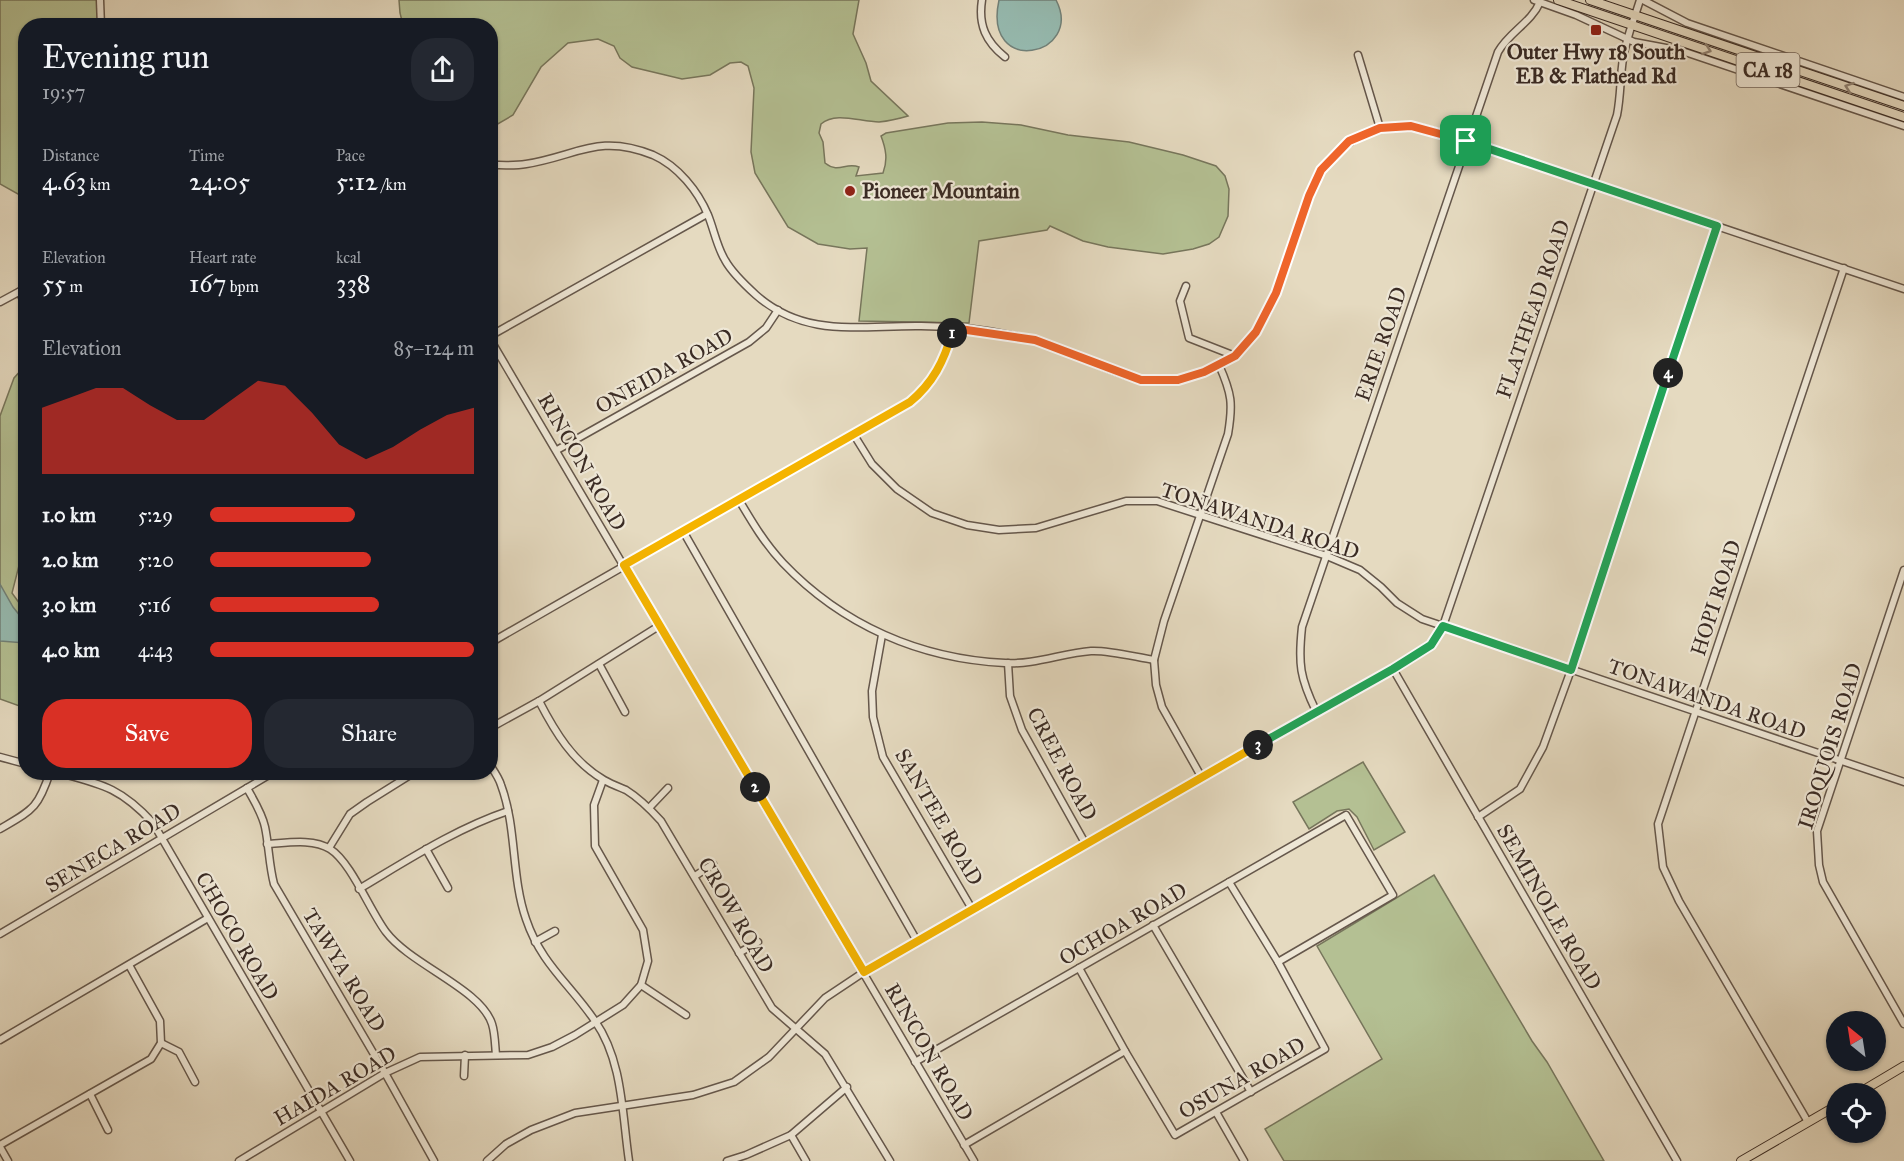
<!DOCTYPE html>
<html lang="en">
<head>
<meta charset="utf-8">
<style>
	:root { --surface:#171b24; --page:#242831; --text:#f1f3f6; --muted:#9ea1a6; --accent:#d93025 }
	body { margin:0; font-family:"IM FELL Great Primer",serif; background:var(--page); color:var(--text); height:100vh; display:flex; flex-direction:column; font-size:22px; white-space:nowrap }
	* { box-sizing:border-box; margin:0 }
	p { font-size:20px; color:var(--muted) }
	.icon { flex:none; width:33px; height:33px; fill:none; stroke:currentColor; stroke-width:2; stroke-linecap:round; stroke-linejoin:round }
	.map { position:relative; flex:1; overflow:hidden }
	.side { position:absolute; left:18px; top:18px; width:480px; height:762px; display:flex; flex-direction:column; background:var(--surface); border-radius:24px; box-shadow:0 2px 4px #0004 }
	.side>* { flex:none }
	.needle { width:39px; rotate:330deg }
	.fabs { position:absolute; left:1826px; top:1011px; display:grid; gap:12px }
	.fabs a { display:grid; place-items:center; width:60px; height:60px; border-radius:50%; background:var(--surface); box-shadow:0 2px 4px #0004; font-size:30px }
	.pin { position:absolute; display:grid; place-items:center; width:51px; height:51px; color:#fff; margin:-26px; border-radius:12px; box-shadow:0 3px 9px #0006 }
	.km { position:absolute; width:30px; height:30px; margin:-15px; border-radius:50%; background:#222; color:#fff; font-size:16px; line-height:30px; text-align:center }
	.round { display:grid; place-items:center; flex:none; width:63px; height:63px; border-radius:24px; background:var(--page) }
	.headline { display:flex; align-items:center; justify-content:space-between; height:102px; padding:0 24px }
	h1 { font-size:33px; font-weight:600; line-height:45px }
	.figures { display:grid; grid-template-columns:repeat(3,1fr); gap:9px; height:102px; padding:6px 24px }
	.figures div { display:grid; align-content:center }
	.figures b { font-size:26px; font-weight:600 }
	.figures small { font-size:16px; font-weight:400 }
	.figures p { font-size:16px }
	.chart { height:168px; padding:12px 24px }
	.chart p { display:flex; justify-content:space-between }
	.chart svg { width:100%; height:108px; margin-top:6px; fill:var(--accent); opacity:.7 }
	.primary-button { display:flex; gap:12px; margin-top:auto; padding:12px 24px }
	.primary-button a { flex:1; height:69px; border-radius:24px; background:var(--accent); color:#fff; font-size:24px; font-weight:600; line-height:69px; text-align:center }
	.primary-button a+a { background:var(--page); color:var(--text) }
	ul { padding:0 24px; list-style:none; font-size:20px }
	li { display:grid; grid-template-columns:96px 72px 1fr; align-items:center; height:45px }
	li i { height:15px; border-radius:8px; background:var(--accent) }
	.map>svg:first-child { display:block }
	.green { fill:#b4c093; stroke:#77765c; stroke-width:1.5 }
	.water { fill:#96bbb1; stroke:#718179; stroke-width:1.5 }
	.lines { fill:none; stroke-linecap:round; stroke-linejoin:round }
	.minor-casing { stroke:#65574b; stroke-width:9 }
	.major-casing { stroke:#3a2b24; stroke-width:10 }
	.minor { stroke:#eee7d6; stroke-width:6 }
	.major { stroke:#e5dac0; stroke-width:8 }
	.oneway { stroke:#908272 }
	.split-1-casing { stroke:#fff; stroke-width:12 }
	.split-2-casing { stroke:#fff; stroke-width:12 }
	.split-3-casing { stroke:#fff; stroke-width:12 }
	.split-4-casing { stroke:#fff; stroke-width:12 }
	.split-5-casing { stroke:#fff; stroke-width:12 }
	.split-1 { stroke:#f0652b; stroke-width:8 }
	.split-2 { stroke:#f5b400; stroke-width:8 }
	.split-3 { stroke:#f5b400; stroke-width:8 }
	.split-4 { stroke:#22a559; stroke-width:8 }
	.split-5 { stroke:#22a559; stroke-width:8 }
	.poi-dot { fill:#8f2418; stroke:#eee7d6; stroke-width:2 }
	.labels { text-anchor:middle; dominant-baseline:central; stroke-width:4.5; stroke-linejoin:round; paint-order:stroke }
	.shield { fill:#eee7d6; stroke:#706359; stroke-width:1.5 }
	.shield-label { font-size:20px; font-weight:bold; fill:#3a2b24 }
	.poi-label { font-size:21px; font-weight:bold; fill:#3a2b24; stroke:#eee7d6 }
	.street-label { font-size:21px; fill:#3a2b24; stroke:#eee7d6 }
</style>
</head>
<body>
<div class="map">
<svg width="1904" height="1161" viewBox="0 0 1904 1161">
	<rect width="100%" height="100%" fill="#e5dac0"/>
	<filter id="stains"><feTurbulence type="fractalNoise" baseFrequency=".00333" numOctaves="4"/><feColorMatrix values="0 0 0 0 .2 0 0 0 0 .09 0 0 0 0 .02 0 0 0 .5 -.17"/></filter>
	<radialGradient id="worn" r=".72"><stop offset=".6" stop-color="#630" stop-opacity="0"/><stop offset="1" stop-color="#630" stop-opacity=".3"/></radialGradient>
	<!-- green -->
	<g class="green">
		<path d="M 0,0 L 97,0 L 98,25 L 26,26 L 25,198 L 0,184 Z"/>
		<path d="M 399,0 L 859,0 L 853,34 L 866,63 L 871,81 L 908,116 C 898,119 889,121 879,122 C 860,122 836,111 821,124 L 819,133 L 823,142 L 825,163 C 839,174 845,162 859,167 L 856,176 L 883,173 C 888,160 886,149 881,136 L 886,133 L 948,123 L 982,122 L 1021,125 L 1068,135 L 1129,142 L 1183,155 L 1216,166 L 1225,176 L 1229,189 L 1228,216 L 1219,237 L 1209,244 L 1193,249 L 1163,254 L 1108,247 L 1083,241 L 1050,226 L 1047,230 L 979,241 L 969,323 L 859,321 L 867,248 L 850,249 L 818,244 L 788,227 L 755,173 L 751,152 L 754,88 L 748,66 L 741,62 L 730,63 L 710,75 L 682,79 L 632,67 L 620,58 L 614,46 L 598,39 L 568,43 L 541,67 L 513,115 L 496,125 L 491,125 L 490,26 L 403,25 L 400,13 Z"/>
		<path d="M 25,366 L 26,538 L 12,593 L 25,611 L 25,708 L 0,699 L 0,416 L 14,378 Z"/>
		<path d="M 1363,762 L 1405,832 L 1374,850 L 1357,817 L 1349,809 L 1337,811 L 1309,829 L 1293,802 Z"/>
		<path d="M 1434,875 L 1532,1041 L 1547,1062 L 1604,1161 L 1284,1161 L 1265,1129 L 1382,1059 L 1317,946 Z"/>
	</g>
	<!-- water -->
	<g class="water">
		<path d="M 999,0 L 1056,0 C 1085,56 982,78 999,0 Z"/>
		<path d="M 0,584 L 13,607 L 25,622 L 25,643 L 0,641 Z"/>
	</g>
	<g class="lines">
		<!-- minor casing -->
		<g class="minor-casing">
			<g id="minor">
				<path d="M 100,0 L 101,26"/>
				<path d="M 982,0 C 978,25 986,42 1005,57"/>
				<path d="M 1534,0 L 1576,15 L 1634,42 L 1682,51 L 1904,126"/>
				<path d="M 1643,0 L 1687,23 L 1904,97"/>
				<path d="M 1358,55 L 1380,128"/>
				<path d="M 490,165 C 502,165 515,166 526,164 C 577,156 598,133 653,155 C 678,166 698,191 708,215 C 714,230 717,247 725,260 C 732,273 745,285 756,295 C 806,339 861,325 921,326 C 958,326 997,331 1033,340 C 1069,349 1103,370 1139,379 C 1149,382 1164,381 1174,380 C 1186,379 1198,374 1209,370 C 1270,345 1284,269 1303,213 C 1308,199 1313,181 1322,169 C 1342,141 1374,125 1408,126 C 1418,126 1428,130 1437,132 L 1904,289"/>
				<path d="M 1186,286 L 1180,301 L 1189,338 L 1235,356"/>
				<path d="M 19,292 L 26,304"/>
				<path d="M 0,302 L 26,288"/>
				<path d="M 490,336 L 707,214"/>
				<path d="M 490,339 L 974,1161"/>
				<path d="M 854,435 L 872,464 L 897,489 L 932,513 L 967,525 L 999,530 L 1036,528 L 1126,501 L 1157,501 L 1327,556 L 1360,570 L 1381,587 L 1397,603 L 1422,619 L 1904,782"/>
				<path d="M 557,450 L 749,342 L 766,328 L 778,310"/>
				<path d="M 739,500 C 752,522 765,544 783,563 C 842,625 920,659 1005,663 C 1034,665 1063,653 1091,651 C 1109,650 1135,657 1154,660"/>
				<path d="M 683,531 L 917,941"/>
				<path d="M 1904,570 L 1817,831 L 1819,865 L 1823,882 L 1904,1024"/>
				<path d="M 882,635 L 872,691 L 873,717 L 883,757 L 972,909"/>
				<path d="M 490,643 L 910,402 C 934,382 946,358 953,328"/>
				<path d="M 1008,663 L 1010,696 L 1022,730 L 1085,843"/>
				<path d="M 599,664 L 625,712"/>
				<path d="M 1393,669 L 1677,1161"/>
				<path d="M 539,701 C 555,732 573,762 604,780 C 611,784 619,787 626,790 C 639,798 651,810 661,821 L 772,1008 L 825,1054 L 890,1161"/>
				<path d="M 1316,711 C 1300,678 1298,664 1302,627 L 1498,52 C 1509,32 1531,23 1540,2"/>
				<path d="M 490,728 L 539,701 L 659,626"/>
				<path d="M 0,757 L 26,764"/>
				<path d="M 490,765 C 494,771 499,778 501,785 C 517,828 511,876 526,919 C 541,964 570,984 595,1021 C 623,1061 622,1114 629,1161"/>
				<path d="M 56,772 C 101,784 120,787 153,823 L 350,1161"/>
				<path d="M 1202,778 L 1162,707 L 1156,685 L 1154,660 L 1164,621 L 1228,434 C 1233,404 1232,394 1219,365"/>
				<path d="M 247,788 C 254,801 262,813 265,827 C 269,846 269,865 274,884 L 385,1073 L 434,1161"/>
				<path d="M 649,808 L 668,788"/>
				<path d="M 1478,817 L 1520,789 L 1543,747 L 1571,670 L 1717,226"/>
				<path d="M 0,829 C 32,810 38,809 50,772"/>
				<path d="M 267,844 C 286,843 313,838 330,849 C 351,862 370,911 386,932 C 411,965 481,989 492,1024 C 495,1033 495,1045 496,1055"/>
				<path d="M 329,848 L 350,814 L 367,802 L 415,772"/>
				<path d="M 426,849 L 448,888"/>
				<path d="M 695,876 L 713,864"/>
				<path d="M 359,889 C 408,860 455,829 508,811"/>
				<path d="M 1153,925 L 1251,1092"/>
				<path d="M 0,934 L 274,772"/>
				<path d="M 535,942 L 555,931"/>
				<path d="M 739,953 L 758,942"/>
				<path d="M 1079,968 L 1125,1051 L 1175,1135 L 1325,1049 L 1278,962 L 1229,882"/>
				<path d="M 641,985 L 686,1015"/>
				<path d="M 0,1040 L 208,918"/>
				<path d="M 161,1043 L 179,1052 L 195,1082"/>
				<path d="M 915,1062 L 1346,815 L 1393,895 L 1278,962"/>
				<path d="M 464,1076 L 465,1055"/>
				<path d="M 90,1094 L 108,1130"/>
				<path d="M 1216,1112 L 1244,1161"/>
				<path d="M 1808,1122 L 1679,901 L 1663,867 L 1658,824 L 1844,268"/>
				<path d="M 791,1135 L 806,1161"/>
				<path d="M 0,1145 L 151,1059 L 161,1043 L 160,1021 L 129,965"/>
				<path d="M 964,1145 L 1125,1051"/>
				<path d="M 0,1147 L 8,1161"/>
				<path d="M 239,1161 L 385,1073 L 420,1057 L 528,1055 L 552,1047 L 575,1035 L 623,1005 L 641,985 L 648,961 L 643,930 L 595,846 L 594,805 L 603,780"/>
				<path d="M 487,1161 L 506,1144 L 531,1130 L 575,1113 L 693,1095 L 734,1082 L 769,1057 L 825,998 L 864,972 L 1316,711 L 1393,669 L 1431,645 L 1443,626 L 1617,115 C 1621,95 1620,77 1623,59 C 1626,38 1634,20 1640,0"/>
				<path d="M 727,1161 L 746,1155 L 791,1135 L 847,1087"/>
			</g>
		</g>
		<!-- major casing -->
		<g class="major-casing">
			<g id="major">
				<path d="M 1558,0 L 1904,117"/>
				<path d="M 1590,0 L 1904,106"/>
				<path d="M 1857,1094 L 1904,1066"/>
				<path d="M 1741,1161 L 1836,1106"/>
			</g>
		</g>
		<!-- minor -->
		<use href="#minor" class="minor"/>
		<!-- major -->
		<use href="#major" class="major"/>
	</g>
	<!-- one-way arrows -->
	<defs><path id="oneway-chevron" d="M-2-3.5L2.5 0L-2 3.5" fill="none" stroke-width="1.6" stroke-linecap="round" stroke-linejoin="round" transform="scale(1.5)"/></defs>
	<g class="oneway">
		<use href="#oneway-chevron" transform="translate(1707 50) rotate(19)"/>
		<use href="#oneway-chevron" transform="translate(1849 87) rotate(-161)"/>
	</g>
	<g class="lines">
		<!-- split-1 casing -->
		<g class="split-1-casing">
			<path id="split-1" d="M 952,333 L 953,328 L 1035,340 L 1141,380 L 1178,380 L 1204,372 L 1235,356 L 1256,332 L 1276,293 L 1309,196 L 1321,170 L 1349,141 L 1380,128 L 1411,126 L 1466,141"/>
		</g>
		<!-- split-2 casing -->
		<g class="split-2-casing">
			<path id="split-2" d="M 755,787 L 624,565 L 910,402 C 933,383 944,361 952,333"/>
		</g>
		<!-- split-3 casing -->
		<g class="split-3-casing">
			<path id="split-3" d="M 755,787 L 864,972 L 1258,745"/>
		</g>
		<!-- split-4 casing -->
		<g class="split-4-casing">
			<path id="split-4" d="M 1258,745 L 1393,669 L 1431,645 L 1443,626 L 1571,670 L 1668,373"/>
		</g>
		<!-- split-5 casing -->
		<g class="split-5-casing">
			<path id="split-5" d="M 1466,141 L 1717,226 L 1668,373"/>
		</g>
		<!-- split-1 -->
		<use href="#split-1" class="split-1"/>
		<!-- split-2 -->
		<use href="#split-2" class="split-2"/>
		<!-- split-3 -->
		<use href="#split-3" class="split-3"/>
		<!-- split-4 -->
		<use href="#split-4" class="split-4"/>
		<!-- split-5 -->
		<use href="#split-5" class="split-5"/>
	</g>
	<!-- markers -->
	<g class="poi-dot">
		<rect x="1590" y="24" width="12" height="12" rx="3"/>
		<circle cx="850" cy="191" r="6"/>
	</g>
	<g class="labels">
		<!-- shield labels -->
		<rect class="shield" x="1736.5" y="53" width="63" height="34" rx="4.5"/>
		<g class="shield-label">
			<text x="1768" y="70">CA 18</text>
		</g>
		<!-- poi labels -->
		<g class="poi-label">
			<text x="1596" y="52">Outer Hwy 18 South<tspan x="1596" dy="24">EB &amp; Flathead Rd</tspan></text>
			<text x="862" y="191" text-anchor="start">Pioneer Mountain</text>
		</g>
		<!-- street labels -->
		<g class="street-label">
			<text transform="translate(1533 309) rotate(-71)">FLATHEAD ROAD</text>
			<text transform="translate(1381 344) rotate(-71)">ERIE ROAD</text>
			<text transform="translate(664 371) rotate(-29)">ONEIDA ROAD</text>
			<text transform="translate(582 462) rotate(60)">RINCON ROAD</text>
			<text transform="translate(1260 521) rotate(18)">TONAWANDA ROAD</text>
			<text transform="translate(1716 598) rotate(-72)">HOPI ROAD</text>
			<text transform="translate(1707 699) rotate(19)">TONAWANDA ROAD</text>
			<text transform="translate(1830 746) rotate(-73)">IROQUOIS ROAD</text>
			<text transform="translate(1062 764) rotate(62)">CREE ROAD</text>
			<text transform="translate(939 817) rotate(60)">SANTEE ROAD</text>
			<text transform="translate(113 848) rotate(-31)">SENECA ROAD</text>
			<text transform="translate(1549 907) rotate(60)">SEMINOLE ROAD</text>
			<text transform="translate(736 915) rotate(60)">CROW ROAD</text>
			<text transform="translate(1123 924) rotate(-30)">OCHOA ROAD</text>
			<text transform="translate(237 936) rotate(60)">CHOCO ROAD</text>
			<text transform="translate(344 970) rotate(59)">TAWYA ROAD</text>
			<text transform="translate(929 1052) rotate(60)">RINCON ROAD</text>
			<text transform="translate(1242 1078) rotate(-30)">OSUNA ROAD</text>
			<text transform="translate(335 1086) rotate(-30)">HAIDA ROAD</text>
		</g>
	</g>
	<rect width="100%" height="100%" filter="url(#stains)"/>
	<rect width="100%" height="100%" fill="url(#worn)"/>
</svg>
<div class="fabs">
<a><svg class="needle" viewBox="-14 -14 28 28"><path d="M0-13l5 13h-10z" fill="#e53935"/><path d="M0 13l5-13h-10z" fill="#9ea1a6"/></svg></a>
<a><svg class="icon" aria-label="locate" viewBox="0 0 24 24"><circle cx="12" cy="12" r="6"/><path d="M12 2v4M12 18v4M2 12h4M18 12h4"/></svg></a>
</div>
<div class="pin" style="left:1466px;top:141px;background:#1e9e55"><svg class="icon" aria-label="arrive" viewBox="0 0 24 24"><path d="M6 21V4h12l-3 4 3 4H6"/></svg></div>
<b class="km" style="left:952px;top:333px">1</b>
<b class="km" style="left:755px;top:787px">2</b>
<b class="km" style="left:1258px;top:745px">3</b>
<b class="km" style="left:1668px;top:373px">4</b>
<section class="side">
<div class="headline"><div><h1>Evening run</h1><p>19:57</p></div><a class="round"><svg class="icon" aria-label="share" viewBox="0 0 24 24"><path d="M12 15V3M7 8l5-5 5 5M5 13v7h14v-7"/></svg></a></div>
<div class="figures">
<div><p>Distance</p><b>4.63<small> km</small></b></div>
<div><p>Time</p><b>24:05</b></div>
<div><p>Pace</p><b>5:12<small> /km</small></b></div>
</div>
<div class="figures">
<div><p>Elevation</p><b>55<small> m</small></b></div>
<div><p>Heart rate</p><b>167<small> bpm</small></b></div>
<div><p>kcal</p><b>338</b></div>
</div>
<div class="chart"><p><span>Elevation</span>85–124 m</p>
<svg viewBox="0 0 160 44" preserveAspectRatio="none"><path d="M0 44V17L10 13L20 9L30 9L40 16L50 22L60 22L70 14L80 6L90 8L100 19L110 32L120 38L130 33L140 26L150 20L160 17V44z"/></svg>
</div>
<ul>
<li><b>1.0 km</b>5:29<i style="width:55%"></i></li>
<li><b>2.0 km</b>5:20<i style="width:61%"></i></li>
<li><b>3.0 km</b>5:16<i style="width:64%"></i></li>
<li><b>4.0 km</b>4:43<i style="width:100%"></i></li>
</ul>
<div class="primary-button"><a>Save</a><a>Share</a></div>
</section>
</div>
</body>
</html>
